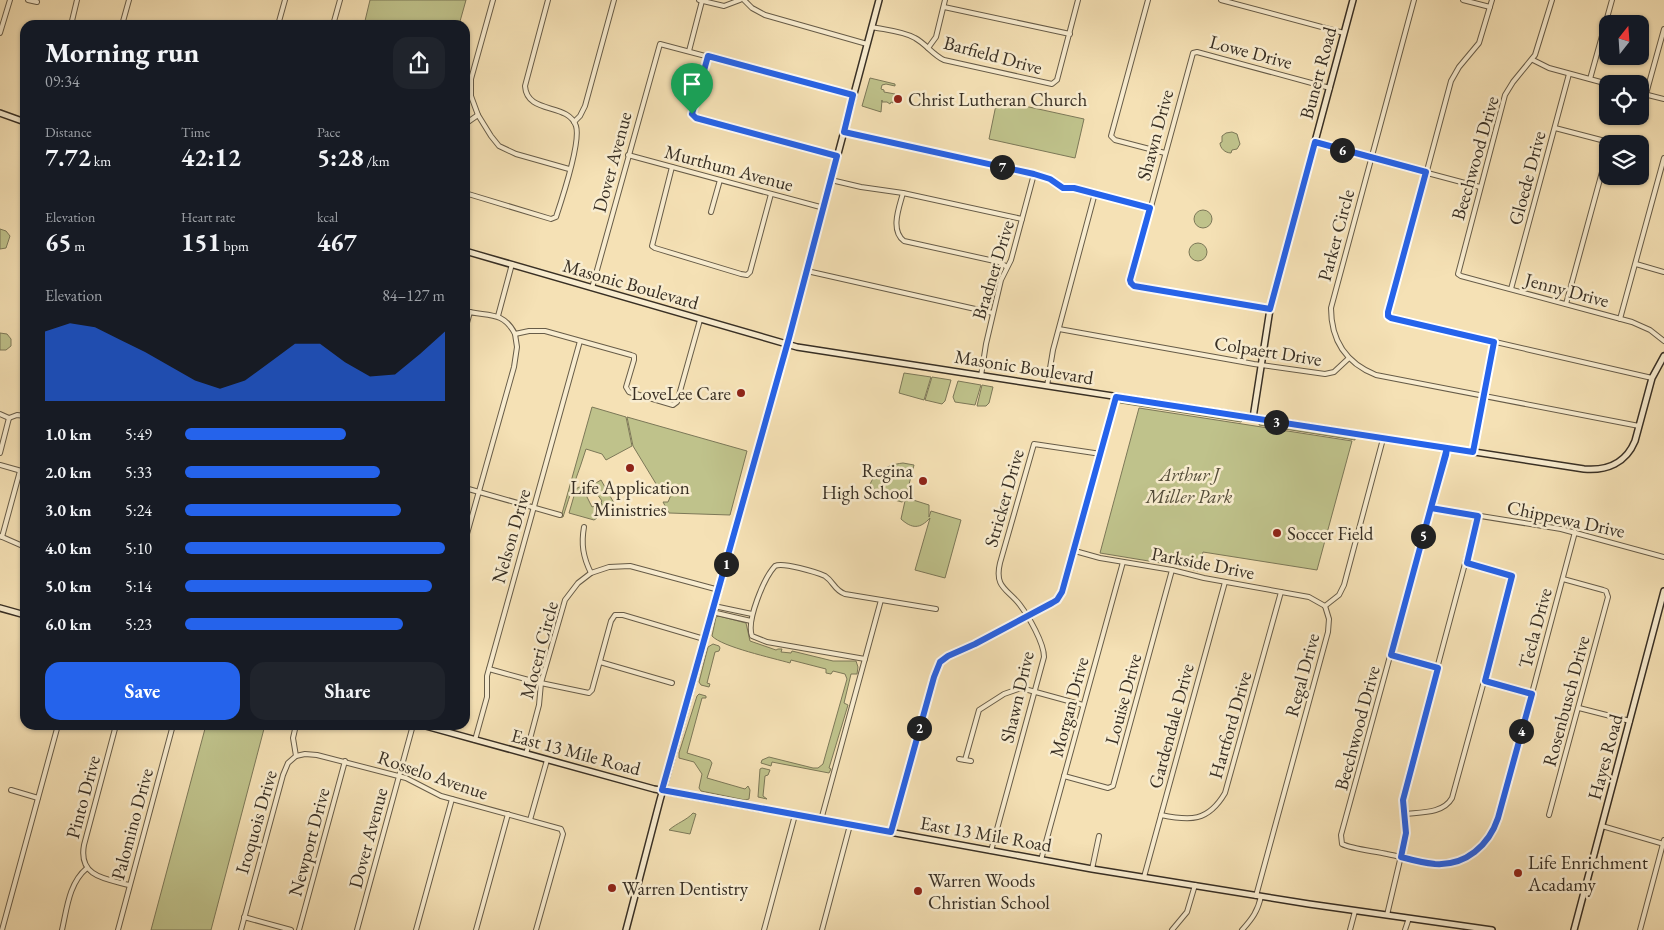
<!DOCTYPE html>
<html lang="en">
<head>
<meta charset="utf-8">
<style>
	:root { --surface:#171b24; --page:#20242c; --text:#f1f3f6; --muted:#9ea1a6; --accent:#2563eb }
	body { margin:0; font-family:"EB Garamond",serif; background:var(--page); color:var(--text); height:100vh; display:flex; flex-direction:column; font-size:19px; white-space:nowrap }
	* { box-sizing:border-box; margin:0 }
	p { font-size:16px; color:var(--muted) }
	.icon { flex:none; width:28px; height:28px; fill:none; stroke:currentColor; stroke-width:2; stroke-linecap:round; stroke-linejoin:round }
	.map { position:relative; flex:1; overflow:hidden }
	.details { position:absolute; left:20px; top:20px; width:450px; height:710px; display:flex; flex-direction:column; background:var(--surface); border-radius:15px; box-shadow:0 1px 4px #0004 }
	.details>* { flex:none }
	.needle { width:32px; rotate:17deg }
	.fabs { position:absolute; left:1599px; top:15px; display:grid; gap:10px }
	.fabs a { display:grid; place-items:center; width:50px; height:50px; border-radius:10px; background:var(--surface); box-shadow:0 1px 4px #0004; font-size:25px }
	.pin { position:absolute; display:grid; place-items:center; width:42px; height:42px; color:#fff; margin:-51px -21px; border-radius:50% 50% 50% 0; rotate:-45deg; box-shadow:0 0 5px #0007 }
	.pin .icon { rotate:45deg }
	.km { position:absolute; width:25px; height:25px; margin:-12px; border-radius:50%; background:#222; color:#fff; font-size:14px; line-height:25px; text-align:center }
	.round { display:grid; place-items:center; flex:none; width:52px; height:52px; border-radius:15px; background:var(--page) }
	.summary { display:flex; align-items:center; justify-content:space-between; height:85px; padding:0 25px }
	h1 { font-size:28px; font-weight:700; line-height:38px }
	.metrics { display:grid; grid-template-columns:repeat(3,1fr); gap:8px; height:85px; padding:5px 25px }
	.metrics div { display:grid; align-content:center }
	.metrics b { font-size:25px; font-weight:700 }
	.metrics small { font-size:14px; font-weight:400 }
	.metrics p { font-size:14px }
	.chart { height:140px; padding:10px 25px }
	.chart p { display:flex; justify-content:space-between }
	.chart svg { width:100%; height:90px; margin-top:5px; fill:var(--accent); opacity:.7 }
	.cta { display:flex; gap:10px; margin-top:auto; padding:10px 25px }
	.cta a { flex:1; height:58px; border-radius:15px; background:var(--accent); color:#fff; font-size:20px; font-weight:700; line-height:58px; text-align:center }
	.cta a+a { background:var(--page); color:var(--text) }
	ul { padding:0 25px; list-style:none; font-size:16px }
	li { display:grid; grid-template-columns:80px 60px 1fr; align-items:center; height:38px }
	li i { height:12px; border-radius:6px; background:var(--accent) }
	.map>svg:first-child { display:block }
	.green { fill:#bfc28b; stroke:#7c7858 }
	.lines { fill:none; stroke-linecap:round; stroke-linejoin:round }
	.street-casing { stroke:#675c48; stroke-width:6 }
	.secondary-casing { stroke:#382f24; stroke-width:8 }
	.street { stroke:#f8eccf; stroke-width:4 }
	.secondary { stroke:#f8eccf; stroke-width:5 }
	.route-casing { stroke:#fff; stroke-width:10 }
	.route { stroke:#2563eb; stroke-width:6 }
	.poi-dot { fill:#8f2418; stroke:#f8eccf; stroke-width:2 }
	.labels { text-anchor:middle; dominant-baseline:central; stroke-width:5; stroke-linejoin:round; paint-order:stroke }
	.street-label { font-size:19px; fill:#382f24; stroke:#f8eccf }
	.poi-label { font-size:19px; fill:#382f24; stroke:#f8eccf; text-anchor:start }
	.park-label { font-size:19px; font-style:italic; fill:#534c39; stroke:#f8eccf }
</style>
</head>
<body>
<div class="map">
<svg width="1664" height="930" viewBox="0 0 1664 930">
	<rect width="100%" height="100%" fill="#f5e1b5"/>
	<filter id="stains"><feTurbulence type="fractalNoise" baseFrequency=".004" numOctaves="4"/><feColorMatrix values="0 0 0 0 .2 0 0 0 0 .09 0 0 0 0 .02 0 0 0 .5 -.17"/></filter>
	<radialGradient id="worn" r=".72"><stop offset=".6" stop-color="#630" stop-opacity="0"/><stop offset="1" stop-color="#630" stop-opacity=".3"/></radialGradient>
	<!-- green -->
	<g class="green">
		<path d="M 370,0 L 466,0 L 459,25 L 364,25 Z"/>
		<path d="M 870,78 L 895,84 L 895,86 L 886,84 L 882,85 L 881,89 L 884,90 L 884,92 L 895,94 L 893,103 L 891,102 L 890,104 L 887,102 L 882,102 L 882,100 L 881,112 L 862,106 Z"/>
		<path d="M 997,100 L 1084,119 L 1075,158 L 989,139 Z"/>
		<path d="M 1232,132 L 1237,134 L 1240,144 L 1237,149 L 1232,150 L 1231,153 C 1225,153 1220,148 1220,143 L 1222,142 L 1222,136 L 1226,133 Z"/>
		<circle cx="1203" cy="219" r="9"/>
		<path d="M 0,229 L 6,231 L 10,236 L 6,248 L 0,249 Z"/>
		<circle cx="1198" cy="252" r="9"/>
		<path d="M 0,333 L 7,334 L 11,339 L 11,346 L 6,350 L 0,350 Z"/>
		<path d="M 904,373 L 931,377 L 924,400 L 899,393 Z"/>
		<path d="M 932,377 L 951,380 L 945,401 L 942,404 L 925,400 Z"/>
		<path d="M 958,381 L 981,385 L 975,405 L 955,402 L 953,397 Z"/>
		<path d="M 982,385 L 993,387 L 989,403 L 986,406 L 977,406 Z"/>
		<path d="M 1121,401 L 1123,401 L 1243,420 L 1241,422 L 1120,403 Z"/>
		<path d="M 592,407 L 626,417 L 632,446 L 606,460 L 602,454 L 586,449 C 579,472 570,493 563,517 L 561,517 Z"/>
		<path d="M 1139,408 L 1352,441 L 1317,570 L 1203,552 L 1198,571 L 1179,566 L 1100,553 Z"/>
		<path d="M 627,417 L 747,451 L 730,515 L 669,513 L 663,502 L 668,502 L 671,495 L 666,492 L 661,492 L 633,446 Z"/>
		<path d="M 1260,422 L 1355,437 L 1355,440 L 1259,425 Z"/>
		<path d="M 903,463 L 914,465 L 905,500 L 902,502 L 868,493 C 870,474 885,465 903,463 Z"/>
		<path d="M 601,480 L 614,503 L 599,511 L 597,518 L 594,520 L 569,513 L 576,489 L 579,487 L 585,489 L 588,488 L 591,493 L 586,495 L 592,507 L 594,506 L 595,508 L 602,505 L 601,502 L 602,501 L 595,491 L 592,492 L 589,487 Z"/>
		<path d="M 910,499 L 929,505 L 929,517 L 931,511 L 961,520 L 945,578 L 915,570 L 930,518 C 920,529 912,529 901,519 L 905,501 Z"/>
		<path d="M 719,616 L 746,623 L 750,641 L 776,650 L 778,649 L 782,649 L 781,652 L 791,653 L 792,651 L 833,661 L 856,661 L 858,667 L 857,674 L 851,674 L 844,703 L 848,705 L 829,768 L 831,769 L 829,773 L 772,762 L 771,766 L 761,763 L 762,760 L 769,757 L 813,768 L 818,768 L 823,764 L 847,679 L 845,674 L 833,671 L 831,674 L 826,673 L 826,669 L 791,660 L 790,663 C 773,658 722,647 712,636 L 716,617 Z"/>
		<path d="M 713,644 L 719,646 L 720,648 L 719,651 L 715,652 L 707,683 L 710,684 L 709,687 L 701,685 L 699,682 L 708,647 Z"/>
		<path d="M 699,694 L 706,696 L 706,698 L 702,698 L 687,753 L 710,760 L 712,763 L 707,778 L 745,789 L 748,786 L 750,790 L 749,799 L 745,800 L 701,791 L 699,788 L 702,774 L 694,762 L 679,758 L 679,753 L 697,696 Z"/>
		<path d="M 206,725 L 265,725 L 211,930 L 151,930 Z"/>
		<path d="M 762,768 L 770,770 L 768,775 L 765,776 L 763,796 L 767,799 L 758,797 L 760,769 Z"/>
		<path d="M 693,813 L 696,814 L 690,834 L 669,830 C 677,823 687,820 693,813 Z"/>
	</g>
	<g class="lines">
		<!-- street casing -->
		<g class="street-casing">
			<g id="street">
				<path d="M 28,0 L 37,2"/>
				<path d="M 493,0 L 471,79 L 471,96 L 478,115 L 491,136 L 499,146 L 516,154 L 569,169"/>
				<path d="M 699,0 L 724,6 L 740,0"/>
				<path d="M 744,0 L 752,8 L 765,15 L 867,44"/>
				<path d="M 1148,0 L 1111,136 L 1115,140 L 1165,153"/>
				<path d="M 1221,0 L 1344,33"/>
				<path d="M 1414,0 L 1331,308 C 1331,340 1346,363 1376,375 L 1639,426"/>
				<path d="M 1463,0 L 1490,7"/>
				<path d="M 1492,0 L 1479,43 L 1459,67 L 1451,81 L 1388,316 L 1391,318 L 1652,378"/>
				<path d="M 1552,0 L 1535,55 L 1513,82 L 1505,95 L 1458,274 L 1461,276 L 1632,322 L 1650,330 L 1664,341"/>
				<path d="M 944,7 L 1070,34"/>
				<path d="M 71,25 L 77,0"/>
				<path d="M 122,25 L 129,0"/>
				<path d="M 278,25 L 285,0"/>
				<path d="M 333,25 L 340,0"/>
				<path d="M 872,27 C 886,30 903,31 915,38 C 926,44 933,55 944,60 L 1052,84 L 1057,80 L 1078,0"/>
				<path d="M 0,33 L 10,0"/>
				<path d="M 928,48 L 936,37 L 945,0"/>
				<path d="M 689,51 L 702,1"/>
				<path d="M 708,56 L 692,112 L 694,117 L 837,156"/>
				<path d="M 1533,60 L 1549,68 L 1608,84"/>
				<path d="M 1590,79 L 1612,0"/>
				<path d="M 1640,93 L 1664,99"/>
				<path d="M 1646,94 L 1664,29"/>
				<path d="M 574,122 L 580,116 L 585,106 L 614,0"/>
				<path d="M 465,124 L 478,115"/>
				<path d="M 1555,128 L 1605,141 L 1608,144"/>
				<path d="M 843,131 L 1034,174 L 1049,179 L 1063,188 L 1074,188 L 1150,208"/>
				<path d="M 1315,143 L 1480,187"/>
				<path d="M 628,155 L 824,208"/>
				<path d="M 672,167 L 652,246 L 655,248 L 741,274 L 747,275 L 750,272 L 771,194"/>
				<path d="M 831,180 L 861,187 L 903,193 L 1022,219"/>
				<path d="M 465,193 L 551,219 L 556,217 C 562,199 581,142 576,126 C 568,102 527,115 525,86 L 548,0"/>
				<path d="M 903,193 C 899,208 890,230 904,241 L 999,262 L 1007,267"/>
				<path d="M 711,212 L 720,180"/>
				<path d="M 1636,264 L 1664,272"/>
				<path d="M 807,271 L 993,313"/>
				<path d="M 592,288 L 660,44 L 853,95"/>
				<path d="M 1511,289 L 1569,74"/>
				<path d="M 1566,304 L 1608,150"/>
				<path d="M 1270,309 L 1134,285 L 1131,283 L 1131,280 L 1193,53 L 1197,52 L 1330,88"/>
				<path d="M 465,311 C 487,317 503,310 515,334 L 529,331 L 545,331 L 631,355 L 634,356 L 634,360 L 626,387 L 629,392 L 673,405 L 677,402 L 700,320"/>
				<path d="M 498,316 L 512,264"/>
				<path d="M 1620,319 L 1664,158"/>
				<path d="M 1059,329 L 1254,364 L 1325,374 L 1334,372 L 1349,358"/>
				<path d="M 465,330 L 470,312"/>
				<path d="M 981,376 L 986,344 L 1001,280 L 1011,260 L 1034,174"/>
				<path d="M 1047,386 L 1053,350 L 1095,193"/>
				<path d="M 0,414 L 9,418"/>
				<path d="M 9,418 L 17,415 L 25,416"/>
				<path d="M 1447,448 L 1341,835 L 1342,844 C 1352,849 1374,851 1387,854 C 1403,857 1419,863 1436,864 C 1466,866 1489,845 1499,817 L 1575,532"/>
				<path d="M 1473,452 L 1495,342"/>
				<path d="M 0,453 L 9,418"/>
				<path d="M 0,465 L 25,472"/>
				<path d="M 465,488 L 560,515"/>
				<path d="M 1431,508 L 1561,529 L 1664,557"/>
				<path d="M 584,527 C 581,544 583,557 591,573"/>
				<path d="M 0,536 L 25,547"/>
				<path d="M 2,537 L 20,471"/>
				<path d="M 465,541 L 514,367 L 517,347 L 515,334"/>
				<path d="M 1075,551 L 1100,558 L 1172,570 L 1204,578 L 1309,597 L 1325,606"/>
				<path d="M 714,606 L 752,614"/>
				<path d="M 1325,606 L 1339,595 L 1344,585 L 1383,439"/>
				<path d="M 712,612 L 751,621"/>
				<path d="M 1391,655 L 1438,668"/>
				<path d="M 865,659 L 767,642 L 752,636 C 746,621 764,578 775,566 C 783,562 816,572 825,576 C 834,582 834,590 845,594 L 936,609"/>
				<path d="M 600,662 L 672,683"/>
				<path d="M 489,669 L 536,682 L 589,693 L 592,690 L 611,621 L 615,615 L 623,615 L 704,639"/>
				<path d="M 1485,681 L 1531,693"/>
				<path d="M 1579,708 L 1630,721"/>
				<path d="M 116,725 L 84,845 C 78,877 106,879 129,885"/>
				<path d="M 475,740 L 487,697 L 487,676 L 580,341"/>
				<path d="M 526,754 L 539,705 L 541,683 L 565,600 L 578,583 L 591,573 L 609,567 L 630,566 L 719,590"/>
				<path d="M 296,756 L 305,754 L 317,755 L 406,778 L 441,796 L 561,829 L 563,834 L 536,930"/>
				<path d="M 959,759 L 971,761"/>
				<path d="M 965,760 L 979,710 L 1004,694 L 1021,688 L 1083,705"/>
				<path d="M 1064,776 L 1108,788 L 1113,786 L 1172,570"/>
				<path d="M 11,790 L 38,798"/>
				<path d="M 1404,814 C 1420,812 1443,814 1452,798 L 1512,579 L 1511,575 L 1467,563"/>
				<path d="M 1161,815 C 1190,821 1208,822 1225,793 L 1281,592"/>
				<path d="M 1549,815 L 1608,597 L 1606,591 L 1603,590 L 1563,579"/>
				<path d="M 530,820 L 547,760"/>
				<path d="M 821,820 L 881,600"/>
				<path d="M 1602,826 L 1664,844"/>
				<path d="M 891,832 L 934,677 L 940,662 L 948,656 L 975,644 L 1052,603 L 1057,600 L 1063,592 L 1116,397"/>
				<path d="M 991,851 L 1044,657 C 1044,643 1029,617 1020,605 C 1008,589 994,588 1000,563 L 1034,444 L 1101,454"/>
				<path d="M 1041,860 L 1123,562"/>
				<path d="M 1092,869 L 1099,836"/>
				<path d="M 1144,877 L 1225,582"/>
				<path d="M 1256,896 L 1328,632 L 1329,619 L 1325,606"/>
				<path d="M 1387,915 L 1405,839 L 1403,805 L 1405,788 L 1478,515"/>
				<path d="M 244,917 L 291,930"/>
				<path d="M 2,930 L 58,725"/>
				<path d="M 62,930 C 67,908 69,883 87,868"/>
				<path d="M 118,930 L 173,725"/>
				<path d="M 241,930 L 283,775 L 288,763 L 296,756 L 293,738 L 296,725"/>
				<path d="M 299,930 L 345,761"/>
				<path d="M 357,930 L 413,725"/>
				<path d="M 416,930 L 452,799"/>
				<path d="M 476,930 L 508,814"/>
				<path d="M 764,930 L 795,815"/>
				<path d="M 822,930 L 850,825"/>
				<path d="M 1172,930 L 1187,912 L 1195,885"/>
				<path d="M 1242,930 C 1252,919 1258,911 1261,896"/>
				<path d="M 1350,930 L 1355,911"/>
				<path d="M 1405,930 L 1409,918"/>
				<path d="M 1640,930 L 1664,840"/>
			</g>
		</g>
		<!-- secondary casing -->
		<g class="secondary-casing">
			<g id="secondary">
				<path d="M 0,113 L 25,122"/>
				<path d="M 465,251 L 797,347 L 1584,469 C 1607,471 1626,463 1635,441 L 1652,378 L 1664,356"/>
				<path d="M 1253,418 L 1270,309 L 1353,0"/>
				<path d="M 0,608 L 25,615"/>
				<path d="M 422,725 L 654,789 L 1092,869 L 1309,904 L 1492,930"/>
				<path d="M 626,930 L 660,800 L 787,345 L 879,0"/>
				<path d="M 1574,930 L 1664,591"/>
			</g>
		</g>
		<!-- street -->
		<use href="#street" class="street"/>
		<!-- secondary -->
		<use href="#secondary" class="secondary"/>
	</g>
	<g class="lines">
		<!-- route casing -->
		<g class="route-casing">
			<path id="route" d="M 692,114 L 696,118 L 837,156 L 789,338 L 662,790 L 891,832 L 934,677 L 940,662 L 948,656 L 975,644 L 1052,603 L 1057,600 L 1062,592 L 1116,397 L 1447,448 L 1446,455 L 1431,508 L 1478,516 L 1467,563 L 1512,576 L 1485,681 L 1532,694 L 1498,818 C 1489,845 1466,866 1435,864 C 1424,863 1412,860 1401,857 L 1406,833 L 1403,800 L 1438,668 L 1391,655 L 1447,448 L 1473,452 L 1494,342 L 1391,318 L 1388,316 L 1388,312 L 1426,172 L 1315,142 L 1270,309 L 1134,286 L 1131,283 L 1130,280 L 1150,208 L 1074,188 L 1063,188 L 1050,179 L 1034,174 L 844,132 L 853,95 L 708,56 L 692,114"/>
		</g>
		<!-- route -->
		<use href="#route" class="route"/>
	</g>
	<!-- markers -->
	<g class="poi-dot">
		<circle cx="898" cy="99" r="5"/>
		<circle cx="741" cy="393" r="5"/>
		<circle cx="630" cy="468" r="5"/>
		<circle cx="923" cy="481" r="5"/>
		<circle cx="1277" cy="533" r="5"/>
		<circle cx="1518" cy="873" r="5"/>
		<circle cx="612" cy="888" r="5"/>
		<circle cx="918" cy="891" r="5"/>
	</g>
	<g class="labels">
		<!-- street labels -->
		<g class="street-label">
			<text transform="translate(1251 52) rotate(15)">Lowe Drive</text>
			<text transform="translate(993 55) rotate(15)">Barfield Drive</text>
			<text transform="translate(1318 73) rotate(-75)">Bunert Road</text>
			<text transform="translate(1155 135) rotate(-75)">Shawn Drive</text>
			<text transform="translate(1475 158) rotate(-74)">Beechwood Drive</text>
			<text transform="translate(612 162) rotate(-75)">Dover Avenue</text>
			<text transform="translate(729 168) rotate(15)">Murthum Avenue</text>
			<text transform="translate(1527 178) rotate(-75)">Gloede Drive</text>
			<text transform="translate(1336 235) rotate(-75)">Parker Circle</text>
			<text transform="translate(993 270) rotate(-73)">Bradner Drive</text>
			<text transform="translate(631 284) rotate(16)">Masonic Boulevard</text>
			<text transform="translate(1567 290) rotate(15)">Jenny Drive</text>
			<text transform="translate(1268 351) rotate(9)">Colpaert Drive</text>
			<text transform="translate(1024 367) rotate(9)">Masonic Boulevard</text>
			<text transform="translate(1004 498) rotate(-74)">Stricker Drive</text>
			<text transform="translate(1566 519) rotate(12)">Chippewa Drive</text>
			<text transform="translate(511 536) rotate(-74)">Nelson Drive</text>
			<text transform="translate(1203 563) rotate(11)">Parkside Drive</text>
			<text transform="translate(1535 628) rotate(-75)">Tecla Drive</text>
			<text transform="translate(539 650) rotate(-75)">Moceri Circle</text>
			<text transform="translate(1302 675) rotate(-75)">Regal Drive</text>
			<text transform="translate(1017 697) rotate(-77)">Shawn Drive</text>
			<text transform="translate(1123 699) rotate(-75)">Louise Drive</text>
			<text transform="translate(1566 701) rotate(-75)">Rosenbusch Drive</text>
			<text transform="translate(1069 707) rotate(-75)">Morgan Drive</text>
			<text transform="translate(1230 725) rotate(-74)">Hartford Drive</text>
			<text transform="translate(1171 726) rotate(-75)">Gardendale Drive</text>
			<text transform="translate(1357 728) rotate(-75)">Beechwood Drive</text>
			<text transform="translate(576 752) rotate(15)">East 13 Mile Road</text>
			<text transform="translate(1605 757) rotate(-75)">Hayes Road</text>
			<text transform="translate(433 775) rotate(19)">Rosselo Avenue</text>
			<text transform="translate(83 797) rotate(-75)">Pinto Drive</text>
			<text transform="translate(256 822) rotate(-74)">Iroquois Drive</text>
			<text transform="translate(132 824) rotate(-75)">Palomino Drive</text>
			<text transform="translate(986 834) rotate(10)">East 13 Mile Road</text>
			<text transform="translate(368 838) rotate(-75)">Dover Avenue</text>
			<text transform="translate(309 842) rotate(-75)">Newport Drive</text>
		</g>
		<!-- poi labels -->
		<g class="poi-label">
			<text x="908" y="99">Christ Lutheran Church</text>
			<text x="731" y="393" text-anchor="end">LoveLee Care</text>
			<text x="913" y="470" text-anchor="end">Regina<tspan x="913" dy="22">High School</tspan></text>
			<text x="630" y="487" text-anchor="middle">Life Application<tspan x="630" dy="22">Ministries</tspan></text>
			<text x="1287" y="533">Soccer Field</text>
			<text x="1528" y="862">Life Enrichment<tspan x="1528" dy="22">Acadamy</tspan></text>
			<text x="928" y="880">Warren Woods<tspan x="928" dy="22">Christian School</tspan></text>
			<text x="622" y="888">Warren Dentistry</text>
		</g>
		<!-- park labels -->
		<g class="park-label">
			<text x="1189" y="474">Arthur J<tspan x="1189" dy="22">Miller Park</tspan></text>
		</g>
	</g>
	<rect width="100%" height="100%" filter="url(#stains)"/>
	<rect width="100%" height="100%" fill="url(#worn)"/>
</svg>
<div class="fabs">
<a><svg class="needle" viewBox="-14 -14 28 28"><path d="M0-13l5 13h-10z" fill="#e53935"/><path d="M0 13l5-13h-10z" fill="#9ea1a6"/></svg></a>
<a><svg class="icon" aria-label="locate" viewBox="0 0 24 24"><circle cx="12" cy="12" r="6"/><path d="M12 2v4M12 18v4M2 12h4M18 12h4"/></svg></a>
<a><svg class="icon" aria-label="layers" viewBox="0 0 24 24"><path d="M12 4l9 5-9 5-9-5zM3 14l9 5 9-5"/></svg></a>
</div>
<div class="pin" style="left:692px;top:114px;background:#1e9e55"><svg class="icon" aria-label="arrive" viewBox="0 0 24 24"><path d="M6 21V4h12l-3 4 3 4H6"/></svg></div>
<b class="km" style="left:726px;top:564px">1</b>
<b class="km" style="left:919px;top:728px">2</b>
<b class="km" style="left:1276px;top:422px">3</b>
<b class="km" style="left:1521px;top:731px">4</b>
<b class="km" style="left:1423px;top:536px">5</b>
<b class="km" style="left:1342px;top:150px">6</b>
<b class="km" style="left:1002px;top:167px">7</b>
<section class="details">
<div class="summary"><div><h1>Morning run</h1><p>09:34</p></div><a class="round"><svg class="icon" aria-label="share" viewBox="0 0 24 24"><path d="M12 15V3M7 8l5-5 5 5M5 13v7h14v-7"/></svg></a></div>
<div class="metrics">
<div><p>Distance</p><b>7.72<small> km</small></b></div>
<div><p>Time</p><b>42:12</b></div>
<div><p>Pace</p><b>5:28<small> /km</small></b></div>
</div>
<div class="metrics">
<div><p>Elevation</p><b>65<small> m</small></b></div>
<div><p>Heart rate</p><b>151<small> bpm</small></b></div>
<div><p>kcal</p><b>467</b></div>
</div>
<div class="chart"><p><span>Elevation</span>84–127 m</p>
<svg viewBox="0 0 160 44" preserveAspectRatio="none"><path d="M0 44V10L10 6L20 8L30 14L40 20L50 27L60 34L70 38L80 34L90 25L100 16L110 16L120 25L130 32L140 31L150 21L160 10V44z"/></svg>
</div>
<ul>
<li><b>1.0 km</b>5:49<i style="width:62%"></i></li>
<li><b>2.0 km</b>5:33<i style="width:75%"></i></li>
<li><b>3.0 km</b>5:24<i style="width:83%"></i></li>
<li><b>4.0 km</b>5:10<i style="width:100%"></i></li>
<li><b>5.0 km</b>5:14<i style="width:95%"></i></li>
<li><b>6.0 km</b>5:23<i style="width:84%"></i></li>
</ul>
<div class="cta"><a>Save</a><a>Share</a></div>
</section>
</div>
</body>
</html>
